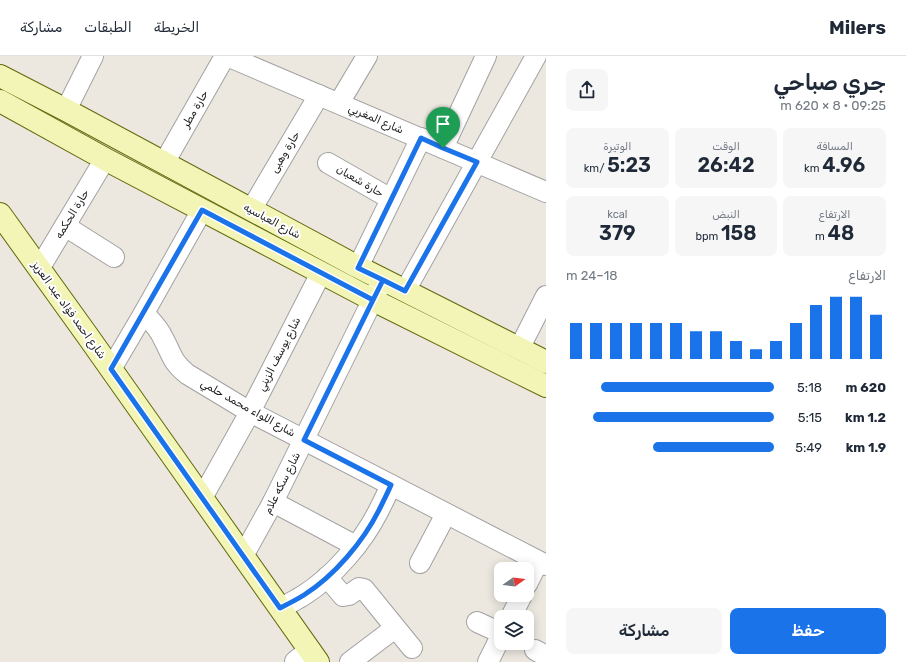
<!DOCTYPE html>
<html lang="ar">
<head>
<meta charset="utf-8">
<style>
	:root { --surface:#fff; --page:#f6f6f7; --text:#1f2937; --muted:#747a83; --line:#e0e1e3; --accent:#1a73e8 }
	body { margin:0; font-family:Rubik,"Noto Sans Arabic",sans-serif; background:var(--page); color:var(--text); direction:rtl; height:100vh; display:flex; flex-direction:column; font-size:15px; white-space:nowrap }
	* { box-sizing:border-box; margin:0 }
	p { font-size:13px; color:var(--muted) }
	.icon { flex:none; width:22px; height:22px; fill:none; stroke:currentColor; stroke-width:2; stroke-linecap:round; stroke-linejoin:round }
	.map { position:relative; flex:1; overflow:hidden; direction:ltr }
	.panel { display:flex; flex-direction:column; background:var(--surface); width:360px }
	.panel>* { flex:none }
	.needle { width:26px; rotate:76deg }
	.controls { position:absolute; left:494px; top:506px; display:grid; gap:8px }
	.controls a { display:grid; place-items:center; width:40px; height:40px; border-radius:8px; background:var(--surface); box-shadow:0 2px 10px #0003; font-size:20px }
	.pin { position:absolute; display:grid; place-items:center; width:34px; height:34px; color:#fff; margin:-41px -17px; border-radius:50% 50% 50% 0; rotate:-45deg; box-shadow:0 0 4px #0007 }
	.pin .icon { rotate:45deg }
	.round { display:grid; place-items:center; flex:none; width:42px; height:42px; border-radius:8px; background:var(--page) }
	.head { display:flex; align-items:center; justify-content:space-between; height:68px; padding:0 20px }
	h1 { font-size:22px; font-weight:600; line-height:30px }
	.metrics { display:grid; grid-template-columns:repeat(3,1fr); gap:6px; height:68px; padding:4px 20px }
	.metrics div { display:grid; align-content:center; border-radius:8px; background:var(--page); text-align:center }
	.metrics b { font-size:20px; font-weight:600 }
	.metrics small { font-size:11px; font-weight:400 }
	.metrics p { font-size:11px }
	.chart { height:112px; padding:8px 20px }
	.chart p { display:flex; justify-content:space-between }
	.chart svg { width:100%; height:72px; margin-top:4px; stroke:var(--accent); stroke-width:6 }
	.cta { display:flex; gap:8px; margin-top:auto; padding:8px 20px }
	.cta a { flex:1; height:46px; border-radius:8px; background:var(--accent); color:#fff; font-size:16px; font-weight:600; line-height:46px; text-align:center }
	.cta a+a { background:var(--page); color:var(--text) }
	ul { padding:0 20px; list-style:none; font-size:13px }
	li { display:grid; grid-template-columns:64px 48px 1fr; align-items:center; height:30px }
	li i { height:10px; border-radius:5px; background:var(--accent) }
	header { display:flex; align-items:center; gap:24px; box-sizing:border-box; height:56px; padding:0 20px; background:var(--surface); border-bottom:1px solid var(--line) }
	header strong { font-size:19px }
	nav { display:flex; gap:22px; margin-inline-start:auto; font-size:14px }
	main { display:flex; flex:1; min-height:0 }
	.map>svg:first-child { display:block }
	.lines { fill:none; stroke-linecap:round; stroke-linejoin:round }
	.minor-casing { stroke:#a2a2a2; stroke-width:22 }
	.tertiary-casing { stroke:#a2a2a2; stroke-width:24 }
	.secondary-casing { stroke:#5f6a0a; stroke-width:24 }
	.minor { stroke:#fff; stroke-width:20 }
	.tertiary { stroke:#fff; stroke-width:22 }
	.secondary { stroke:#f2f5b5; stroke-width:22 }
	.route-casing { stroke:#fff; stroke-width:8 }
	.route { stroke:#1a73e8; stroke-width:5 }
	.labels { text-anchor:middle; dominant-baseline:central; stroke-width:4; stroke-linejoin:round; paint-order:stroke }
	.street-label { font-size:11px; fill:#1b1b1b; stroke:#fff }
</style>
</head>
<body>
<header>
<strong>Milers</strong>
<nav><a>الخريطة</a><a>الطبقات</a><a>مشاركة</a></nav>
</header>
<main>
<section class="panel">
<div class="head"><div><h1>جري صباحي</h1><p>09:25 · 8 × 620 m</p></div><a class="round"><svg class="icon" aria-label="share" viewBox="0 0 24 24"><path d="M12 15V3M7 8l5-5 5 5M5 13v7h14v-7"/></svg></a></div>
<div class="metrics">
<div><p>المسافة</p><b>4.96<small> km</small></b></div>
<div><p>الوقت</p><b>26:42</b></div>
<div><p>الوتيرة</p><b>5:23<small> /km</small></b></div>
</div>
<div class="metrics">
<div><p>الارتفاع</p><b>48<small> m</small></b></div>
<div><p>النبض</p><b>158<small> bpm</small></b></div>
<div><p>kcal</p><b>379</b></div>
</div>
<div class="chart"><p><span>الارتفاع</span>18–24 m</p>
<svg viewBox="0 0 160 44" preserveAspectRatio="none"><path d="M5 44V22M15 44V22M25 44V22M35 44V22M45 44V22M55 44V22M65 44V27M75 44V27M85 44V33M95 44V38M105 44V33M115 44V22M125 44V11M135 44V6M145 44V6M155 44V17"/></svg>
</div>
<ul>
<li><b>620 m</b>5:18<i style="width:83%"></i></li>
<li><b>1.2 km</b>5:15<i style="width:87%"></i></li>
<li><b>1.9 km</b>5:49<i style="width:58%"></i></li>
</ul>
<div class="cta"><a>حفظ</a><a>مشاركة</a></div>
</section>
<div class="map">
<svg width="546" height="606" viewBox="0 0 546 606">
	<rect width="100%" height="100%" fill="#ece8e0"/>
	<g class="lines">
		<!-- minor casing -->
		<g class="minor-casing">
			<g id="minor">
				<path d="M 227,0 L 546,136"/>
				<path d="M 339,47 L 367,0"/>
				<path d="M 66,54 L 93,0"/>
				<path d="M 443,92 L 486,0"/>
				<path d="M 164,107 L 225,0"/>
				<path d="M 328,107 L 391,143"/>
				<path d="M 251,154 L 319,39"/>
				<path d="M 65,170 L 114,201"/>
				<path d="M 358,211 L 421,82"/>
				<path d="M 39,213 L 105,103"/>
				<path d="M 405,235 L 536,0"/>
				<path d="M 144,257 C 151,265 159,272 163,282 C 172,298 171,305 187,318 L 250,356 L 546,509"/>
				<path d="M 519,293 L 546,240"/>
				<path d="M 111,313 L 144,257 L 202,154"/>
				<path d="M 202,442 L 250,356 L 321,217"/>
				<path d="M 273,446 L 356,490"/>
				<path d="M 243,500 L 273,446 L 380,229"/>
				<path d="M 420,507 L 446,458"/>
				<path d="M 327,521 L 343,540 L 349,539 L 359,532 L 364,533 L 412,592"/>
				<path d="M 527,528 L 538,506"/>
				<path d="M 280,553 C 288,548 296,544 304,539 C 334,520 363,486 379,454 C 383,446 387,438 391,429"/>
				<path d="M 511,561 L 522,539"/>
				<path d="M 477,566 L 501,577"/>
				<path d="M 535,594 L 546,600"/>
				<path d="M 350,606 L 395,572"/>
				<path d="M 488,606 L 501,580"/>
			</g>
		</g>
		<!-- tertiary casing -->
		<g class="tertiary-casing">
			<path id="tertiary" d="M 296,606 L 310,595"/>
		</g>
		<!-- secondary casing -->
		<g class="secondary-casing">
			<g id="secondary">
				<path d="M 0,20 L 66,54 L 358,211 L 546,306"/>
				<path d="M 0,45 L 105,103 L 373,244 L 546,330"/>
				<path d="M 0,158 L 87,279 L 318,606"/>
			</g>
		</g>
		<!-- minor -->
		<use href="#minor" class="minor"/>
		<!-- tertiary -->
		<use href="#tertiary" class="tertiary"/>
		<!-- secondary -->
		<use href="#secondary" class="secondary"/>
	</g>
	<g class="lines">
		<!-- route casing -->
		<g class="route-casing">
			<path id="route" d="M 443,92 L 421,82 L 358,212 L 383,224 L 373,244 L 202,154 L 111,313 L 280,552 C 288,548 296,544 304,539 C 334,520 363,486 379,454 C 383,446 387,438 391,429 L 304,384 L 373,244 L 383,224 L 405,235 L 477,106 L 443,92"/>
		</g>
		<!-- route -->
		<use href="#route" class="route"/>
	</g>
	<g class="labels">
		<!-- street labels -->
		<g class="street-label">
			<text transform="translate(195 53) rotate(-60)">حارة مطر</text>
			<text transform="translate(376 63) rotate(23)">شارع المغربي</text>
			<text transform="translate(285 96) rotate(-59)">حارة وهبى</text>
			<text transform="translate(360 125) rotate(30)">حارة شعبان</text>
			<text transform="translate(72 158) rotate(-59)">حارة الحكمه</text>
			<text transform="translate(272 165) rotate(28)">شارع العباسيه</text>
			<text transform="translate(69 254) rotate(54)">شارع احمد فؤاد عبد العزيز</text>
			<text transform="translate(279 298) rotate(-63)">شارع يوسف الزيني</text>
			<text transform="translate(248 352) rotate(29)">شارع اللواء محمد حلمي</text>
			<text transform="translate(282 427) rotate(-63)">شارع سكه علام</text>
		</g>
	</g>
</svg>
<div class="controls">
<a><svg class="needle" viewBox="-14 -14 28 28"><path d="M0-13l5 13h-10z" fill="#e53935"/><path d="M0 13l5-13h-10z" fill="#747a83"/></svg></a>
<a><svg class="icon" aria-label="layers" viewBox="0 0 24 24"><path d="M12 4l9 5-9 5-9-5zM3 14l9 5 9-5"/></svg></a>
</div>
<div class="pin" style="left:443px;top:92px;background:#1e9e55"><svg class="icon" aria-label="arrive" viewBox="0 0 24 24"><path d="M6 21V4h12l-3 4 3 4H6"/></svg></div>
</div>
</main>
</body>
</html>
